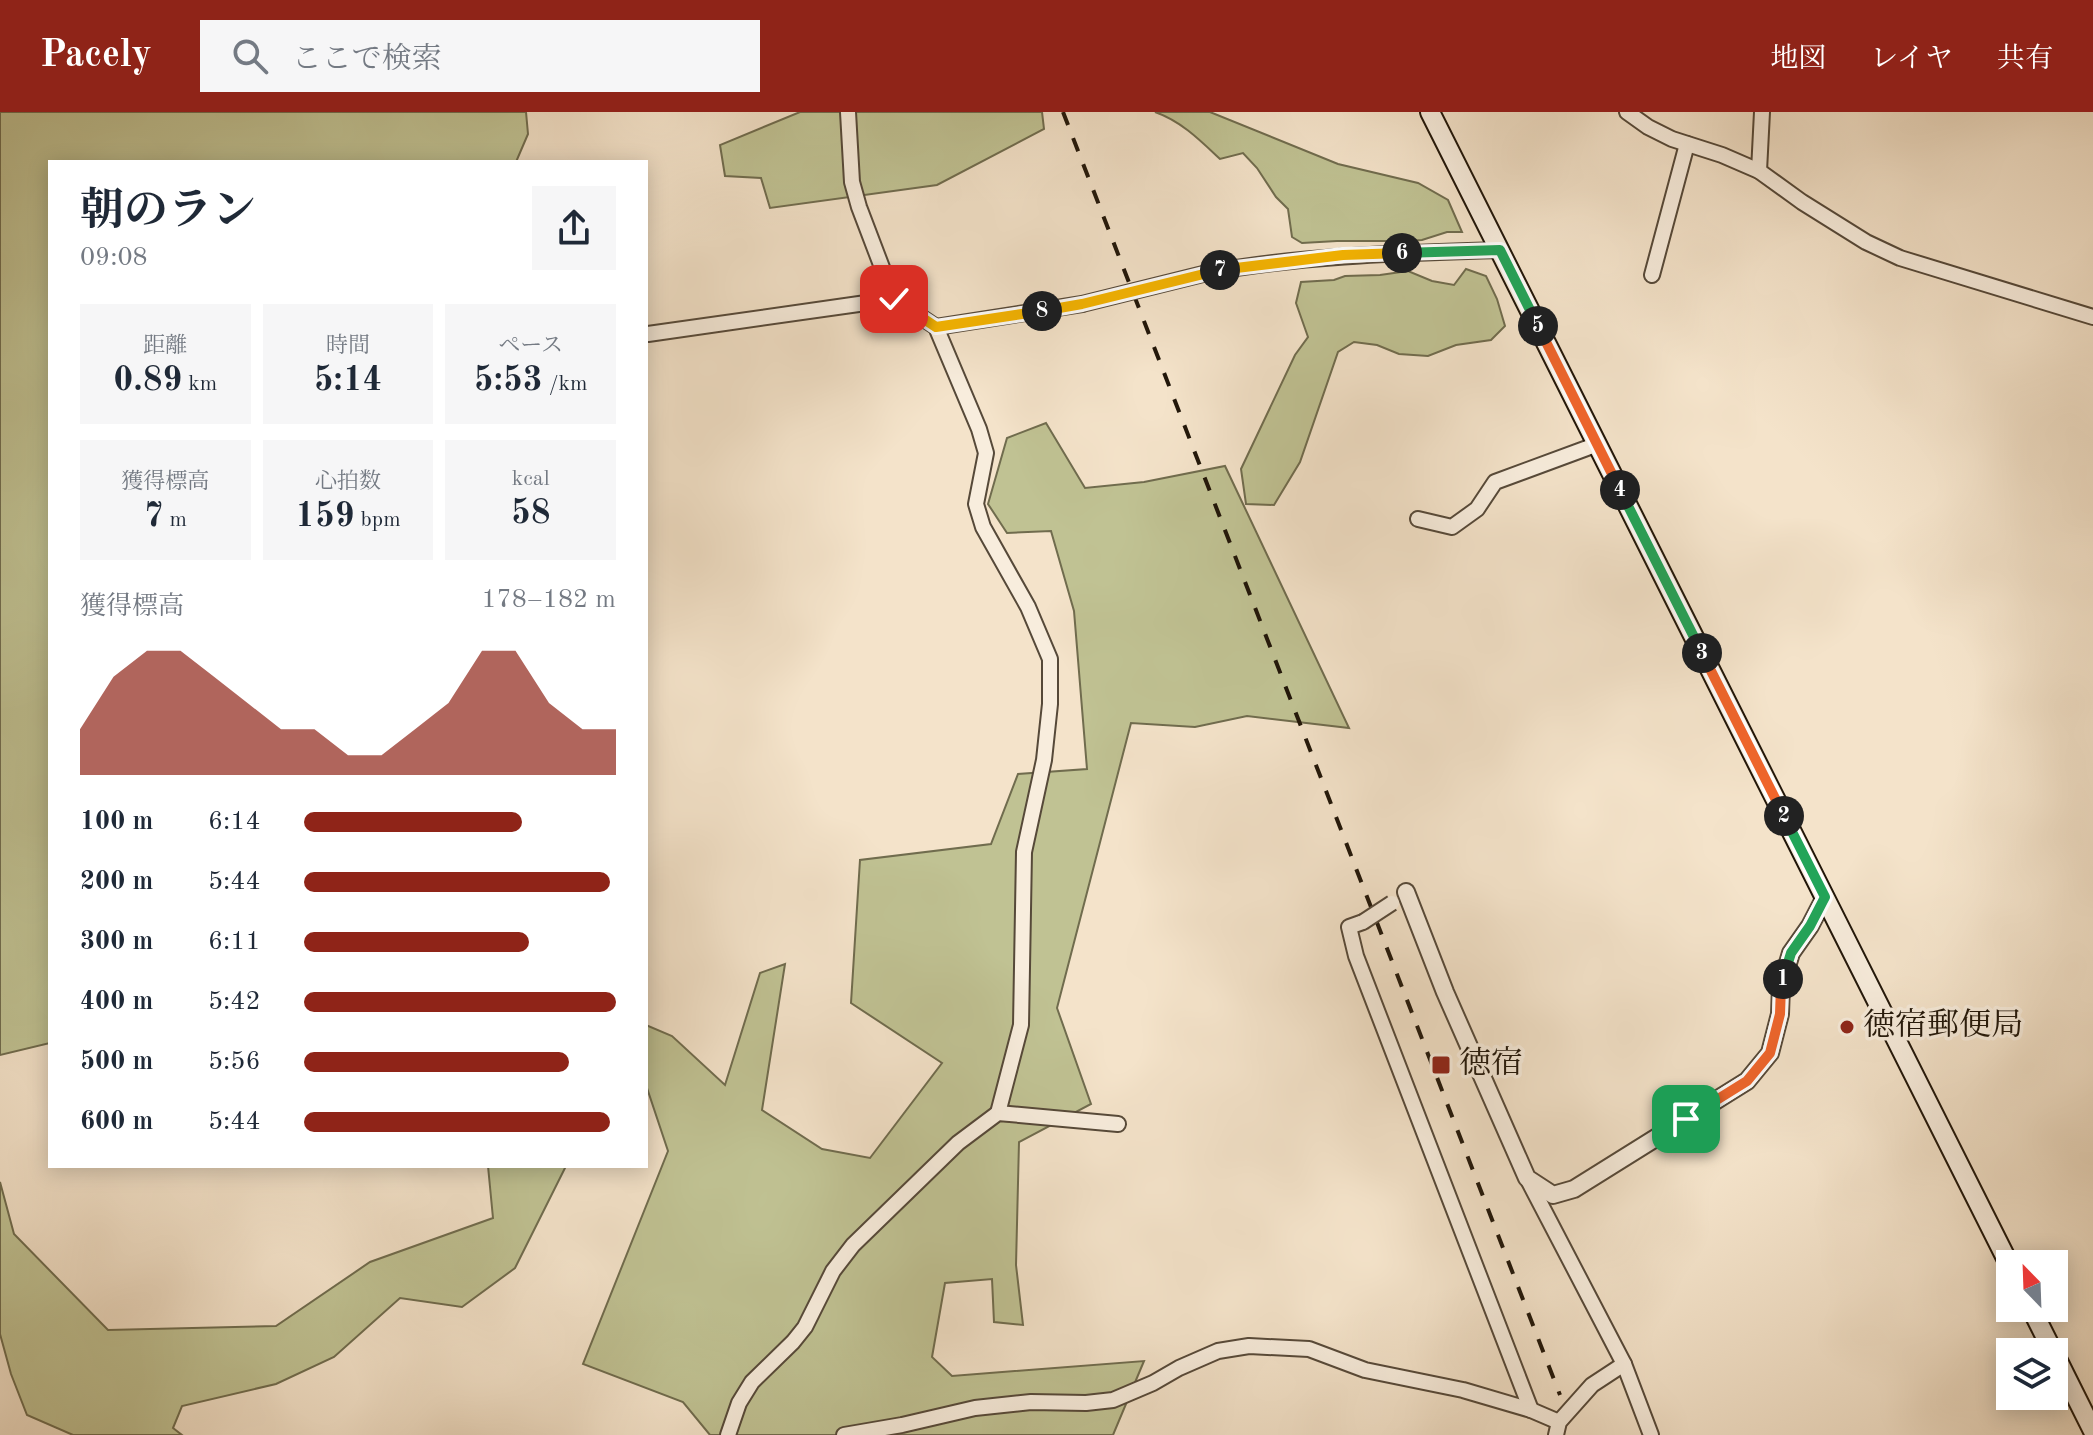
<!DOCTYPE html>
<html lang="ja">
<head>
<meta charset="utf-8">
<style>
	:root { --surface:#fff; --page:#f6f6f7; --text:#1f2937; --muted:#747a83; --accent:#8f2418 }
	body { margin:0; font-family:"Old Standard TT","Noto Serif JP",serif; background:var(--page); color:var(--text); height:100vh; display:flex; flex-direction:column; font-size:30px; white-space:nowrap }
	* { box-sizing:border-box; margin:0 }
	p { font-size:26px; color:var(--muted) }
	.icon { flex:none; width:44px; height:44px; fill:none; stroke:currentColor; stroke-width:2; stroke-linecap:round; stroke-linejoin:round }
	.map { position:relative; flex:1; overflow:hidden }
	.sheet { position:absolute; left:48px; top:48px; width:600px; height:1008px; display:flex; flex-direction:column; background:var(--surface); border-radius:0px; box-shadow:0 4px 20px #0003 }
	.sheet>* { flex:none }
	.needle { width:52px; rotate:337deg }
	.controls { position:absolute; left:1996px; top:1138px; display:grid; gap:16px }
	.controls a { display:grid; place-items:center; width:72px; height:72px; border-radius:0px; background:var(--surface); box-shadow:0 4px 20px #0003; font-size:40px }
	.pin { position:absolute; display:grid; place-items:center; width:68px; height:68px; color:#fff; margin:-34px; border-radius:16px; box-shadow:0 4px 12px #0006 }
	.km { position:absolute; width:40px; height:40px; margin:-20px; border-radius:50%; background:#222; color:#fff; font-size:22px; line-height:40px; text-align:center }
	.round { display:grid; place-items:center; flex:none; width:84px; height:84px; border-radius:0px; background:var(--page) }
	.summary { display:flex; align-items:center; justify-content:space-between; height:136px; padding:0 32px }
	h1 { font-size:44px; font-weight:700; line-height:60px }
	.figures { display:grid; grid-template-columns:repeat(3,1fr); gap:12px; height:136px; padding:8px 32px }
	.figures div { display:grid; align-content:center; border-radius:0px; background:var(--page); text-align:center }
	.figures b { font-size:34px; font-weight:700 }
	.figures small { font-size:22px; font-weight:400 }
	.figures p { font-size:22px }
	.chart { height:224px; padding:16px 32px }
	.chart p { display:flex; justify-content:space-between }
	.chart svg { width:100%; height:144px; margin-top:8px; fill:var(--accent); opacity:.7 }
	ul { padding:0 32px; list-style:none; font-size:26px }
	li { display:grid; grid-template-columns:128px 96px 1fr; align-items:center; height:60px }
	li i { height:20px; border-radius:10px; background:var(--accent) }
	header { display:flex; align-items:center; gap:48px; box-sizing:border-box; height:112px; padding:0 40px; background:var(--accent); color:#fff }
	header strong { font-size:38px }
	nav { display:flex; gap:44px; margin-inline-start:auto; font-size:28px }
	.search { width:560px; height:72px; background:var(--page); display:flex; align-items:center; gap:20px; box-sizing:border-box; padding:0 28px; border-radius:0px; color:var(--muted); font-size:30px }
	.map>svg:first-child { display:block }
	.green { fill:#c0c293; stroke:#706c4e; stroke-width:2 }
	.lines { fill:none; stroke-linecap:round; stroke-linejoin:round }
	.minor-casing { stroke:#564939; stroke-width:18 }
	.tertiary-casing { stroke:#564939; stroke-width:20 }
	.secondary-casing { stroke:#211609; stroke-width:22 }
	.minor { stroke:#f8eddd; stroke-width:14 }
	.tertiary { stroke:#f8eddd; stroke-width:16 }
	.secondary { stroke:#f8eddd; stroke-width:18 }
	.rail { stroke:#211609; stroke-width:4; stroke-dasharray:14 14; stroke-linecap:butt }
	.minor-bridge-casing { stroke:#564939; stroke-width:18; stroke-linecap:butt }
	.minor-bridge { stroke:#f8eddd; stroke-width:14 }
	.split-1-casing { stroke:#fff; stroke-width:16 }
	.split-2-casing { stroke:#fff; stroke-width:16 }
	.split-3-casing { stroke:#fff; stroke-width:16 }
	.split-4-casing { stroke:#fff; stroke-width:16 }
	.split-5-casing { stroke:#fff; stroke-width:16 }
	.split-6-casing { stroke:#fff; stroke-width:16 }
	.split-7-casing { stroke:#fff; stroke-width:16 }
	.split-8-casing { stroke:#fff; stroke-width:16 }
	.split-9-casing { stroke:#fff; stroke-width:16 }
	.split-1 { stroke:#f0652b; stroke-width:10 }
	.split-2 { stroke:#22a559; stroke-width:10 }
	.split-3 { stroke:#f0652b; stroke-width:10 }
	.split-4 { stroke:#22a559; stroke-width:10 }
	.split-5 { stroke:#f0652b; stroke-width:10 }
	.split-6 { stroke:#22a559; stroke-width:10 }
	.split-7 { stroke:#f5b400; stroke-width:10 }
	.split-8 { stroke:#f5b400; stroke-width:10 }
	.split-9 { stroke:#f5b400; stroke-width:10 }
	.poi-dot { fill:#8f2418; stroke:#f8eddd; stroke-width:3 }
	.labels { text-anchor:middle; dominant-baseline:central; stroke-width:7; stroke-linejoin:round; paint-order:stroke }
	.poi-label { font-size:32px; fill:#211609; stroke:#f8eddd; text-anchor:start }
</style>
</head>
<body>
<header>
<strong>Pacely</strong>
<div class="search"><svg class="icon" aria-label="search" viewBox="0 0 24 24"><circle cx="10" cy="10" r="6"/><path d="M15 15l6 6"/></svg>ここで検索</div>
<nav><a>地図</a><a>レイヤ</a><a>共有</a></nav>
</header>
<div class="map">
<svg width="2093" height="1323" viewBox="0 0 2093 1323">
	<rect width="100%" height="100%" fill="#f4e3ca"/>
	<filter id="stains"><feTurbulence type="fractalNoise" baseFrequency=".0025" numOctaves="4"/><feColorMatrix values="0 0 0 0 .2 0 0 0 0 .09 0 0 0 0 .02 0 0 0 .5 -.17"/></filter>
	<radialGradient id="worn" r=".72"><stop offset=".6" stop-color="#630" stop-opacity="0"/><stop offset="1" stop-color="#630" stop-opacity=".3"/></radialGradient>
	<!-- green -->
	<g class="green">
		<path d="M 0,0 L 526,0 L 528,22 L 516,50 L 50,50 L 50,931 L 0,943 Z"/>
		<path d="M 800,0 L 1042,0 L 1044,17 L 937,73 L 770,96 L 761,66 L 725,64 L 720,33 Z"/>
		<path d="M 1155,0 L 1210,0 L 1338,52 L 1418,71 L 1448,88 L 1462,120 L 1447,120 L 1422,128 L 1406,129 L 1337,129 L 1302,131 L 1292,125 L 1288,97 L 1276,85 L 1257,56 L 1243,41 L 1220,47 C 1200,28 1181,9 1155,0 Z"/>
		<path d="M 1466,157 L 1486,164 L 1497,187 L 1505,214 L 1491,228 L 1456,233 L 1428,244 L 1399,242 L 1377,233 L 1354,230 L 1338,240 L 1300,350 L 1274,393 L 1246,392 L 1241,357 L 1295,243 L 1308,225 L 1296,191 L 1301,170 L 1334,168 L 1345,164 L 1380,163 L 1408,159 L 1432,169 L 1454,173 Z"/>
		<path d="M 1046,311 L 1085,376 L 1144,370 L 1225,354 L 1349,616 L 1247,604 L 1195,615 L 1131,611 L 1057,896 L 1091,992 L 1019,1030 L 1016,1153 L 1023,1213 L 994,1210 L 992,1167 L 945,1171 L 932,1245 L 952,1264 L 1144,1249 L 1113,1323 L 710,1323 L 683,1290 L 583,1252 L 668,1039 L 646,973 L 646,913 L 672,924 L 725,973 L 760,861 L 785,852 L 762,998 L 822,1037 L 870,1046 L 942,951 L 851,891 L 860,748 L 991,732 L 1018,662 L 1087,657 L 1074,499 L 1051,419 L 1007,421 L 988,392 L 1007,326 Z"/>
		<path d="M 488,1054 L 566,1054 L 515,1156 L 462,1195 L 400,1186 L 334,1245 L 276,1272 L 182,1294 L 173,1316 L 182,1323 L 73,1323 L 27,1303 L 11,1262 L 0,1222 L 0,1070 L 14,1122 L 108,1218 L 276,1214 L 370,1150 L 493,1106 Z"/>
	</g>
	<g class="lines">
		<!-- minor casing -->
		<g class="minor-casing">
			<g id="minor">
				<path d="M 848,0 L 852,70 L 859,95 L 894,187 L 936,215 L 979,317 L 986,341 L 976,392 L 983,415 L 1028,495 L 1050,547 L 1050,592 L 1044,648 L 1024,740 L 1021,913 L 998,1001"/>
				<path d="M 1627,0 L 1648,15 L 1672,27 L 1722,43 L 1759,59 L 1802,90 L 1866,130 L 1900,146 L 2093,205"/>
				<path d="M 1759,59 L 1762,0"/>
				<path d="M 1207,161 C 1303,143 1401,141 1500,138"/>
				<path d="M 1652,163 L 1687,32"/>
				<path d="M 936,215 L 1082,192"/>
				<path d="M 648,222 L 894,187"/>
				<path d="M 1418,407 L 1452,415 L 1477,397 L 1495,370 L 1598,332"/>
				<path d="M 1363,810 L 1349,815 L 1356,844 L 1531,1298"/>
				<path d="M 1527,1066 L 1624,1252 L 1651,1323"/>
				<path d="M 728,1323 L 739,1291 L 752,1270 L 793,1230 L 805,1215 L 833,1159 L 853,1133 L 958,1031 L 998,1001 L 1118,1012"/>
				<path d="M 844,1323 L 902,1313 L 975,1296 L 1031,1290 L 1086,1291 L 1113,1288 L 1153,1271 L 1179,1256 L 1218,1239 L 1249,1234 L 1309,1237 L 1365,1258 L 1463,1278 L 1531,1298 L 1559,1310"/>
				<path d="M 1556,1323 L 1559,1310 L 1592,1273 L 1624,1252"/>
			</g>
		</g>
		<!-- tertiary casing -->
		<g class="tertiary-casing">
			<path id="tertiary" d="M 1406,780 L 1445,880 L 1527,1066 L 1553,1083 L 1574,1077 L 1747,969 L 1770,941 L 1780,902 L 1781,874 L 1791,841 L 1810,814 L 1825,785"/>
		</g>
		<!-- secondary casing -->
		<g class="secondary-casing">
			<g id="secondary">
				<path d="M 1430,0 L 2010,1154"/>
				<path d="M 2031,1196 L 2053,1240"/>
				<path d="M 2054,1241 L 2093,1319"/>
			</g>
		</g>
		<!-- minor -->
		<use href="#minor" class="minor"/>
		<!-- tertiary -->
		<use href="#tertiary" class="tertiary"/>
		<!-- secondary -->
		<use href="#secondary" class="secondary"/>
		<!-- rail -->
		<path class="rail" d="M 1063,0 L 1560,1283"/>
		<!-- minor-bridge casing -->
		<g class="minor-bridge-casing">
			<g id="minor-bridge">
				<path d="M 1082,192 L 1207,161"/>
				<path d="M 1363,810 L 1392,791"/>
			</g>
		</g>
		<!-- minor-bridge -->
		<use href="#minor-bridge" class="minor-bridge"/>
	</g>
	<g class="lines">
		<!-- split-1 casing -->
		<g class="split-1-casing">
			<path id="split-1" d="M 1686,1007 L 1747,969 L 1770,941 L 1780,902 L 1781,874 L 1783,867"/>
		</g>
		<!-- split-2 casing -->
		<g class="split-2-casing">
			<path id="split-2" d="M 1783,867 L 1791,841 L 1810,814 L 1825,785 L 1784,704"/>
		</g>
		<!-- split-3 casing -->
		<g class="split-3-casing">
			<path id="split-3" d="M 1702,541 L 1784,704"/>
		</g>
		<!-- split-4 casing -->
		<g class="split-4-casing">
			<path id="split-4" d="M 1620,378 L 1702,541"/>
		</g>
		<!-- split-5 casing -->
		<g class="split-5-casing">
			<path id="split-5" d="M 1538,214 L 1620,378"/>
		</g>
		<!-- split-6 casing -->
		<g class="split-6-casing">
			<path id="split-6" d="M 1402,141 L 1500,138 L 1538,214"/>
		</g>
		<!-- split-7 casing -->
		<g class="split-7-casing">
			<path id="split-7" d="M 1220,158 L 1343,143 L 1402,141"/>
		</g>
		<!-- split-8 casing -->
		<g class="split-8-casing">
			<path id="split-8" d="M 1042,199 L 1082,192 L 1220,158"/>
		</g>
		<!-- split-9 casing -->
		<g class="split-9-casing">
			<path id="split-9" d="M 894,187 L 936,215 L 1042,199"/>
		</g>
		<!-- split-1 -->
		<use href="#split-1" class="split-1"/>
		<!-- split-2 -->
		<use href="#split-2" class="split-2"/>
		<!-- split-3 -->
		<use href="#split-3" class="split-3"/>
		<!-- split-4 -->
		<use href="#split-4" class="split-4"/>
		<!-- split-5 -->
		<use href="#split-5" class="split-5"/>
		<!-- split-6 -->
		<use href="#split-6" class="split-6"/>
		<!-- split-7 -->
		<use href="#split-7" class="split-7"/>
		<!-- split-8 -->
		<use href="#split-8" class="split-8"/>
		<!-- split-9 -->
		<use href="#split-9" class="split-9"/>
	</g>
	<!-- markers -->
	<g class="poi-dot">
		<circle cx="1847" cy="915" r="8"/>
		<rect x="1431" y="943" width="20" height="20" rx="4"/>
	</g>
	<g class="labels">
		<!-- poi labels -->
		<g class="poi-label">
			<text x="1863" y="915">徳宿郵便局</text>
			<text x="1459" y="953">徳宿</text>
		</g>
	</g>
	<rect width="100%" height="100%" filter="url(#stains)"/>
	<rect width="100%" height="100%" fill="url(#worn)"/>
</svg>
<div class="controls">
<a><svg class="needle" viewBox="-14 -14 28 28"><path d="M0-13l5 13h-10z" fill="#e53935"/><path d="M0 13l5-13h-10z" fill="#747a83"/></svg></a>
<a><svg class="icon" aria-label="layers" viewBox="0 0 24 24"><path d="M12 4l9 5-9 5-9-5zM3 14l9 5 9-5"/></svg></a>
</div>
<div class="pin" style="left:1686px;top:1007px;background:#1e9e55"><svg class="icon" aria-label="arrive" viewBox="0 0 24 24"><path d="M6 21V4h12l-3 4 3 4H6"/></svg></div>
<div class="pin" style="left:894px;top:187px;background:#d93025"><svg class="icon" aria-label="check" viewBox="0 0 24 24"><path d="M5 12l5 5 9-10"/></svg></div>
<b class="km" style="left:1783px;top:867px">1</b>
<b class="km" style="left:1784px;top:704px">2</b>
<b class="km" style="left:1702px;top:541px">3</b>
<b class="km" style="left:1620px;top:378px">4</b>
<b class="km" style="left:1538px;top:214px">5</b>
<b class="km" style="left:1402px;top:141px">6</b>
<b class="km" style="left:1220px;top:158px">7</b>
<b class="km" style="left:1042px;top:199px">8</b>
<section class="sheet">
<div class="summary"><div><h1>朝のラン</h1><p>09:08</p></div><a class="round"><svg class="icon" aria-label="share" viewBox="0 0 24 24"><path d="M12 15V3M7 8l5-5 5 5M5 13v7h14v-7"/></svg></a></div>
<div class="figures">
<div><p>距離</p><b>0.89<small> km</small></b></div>
<div><p>時間</p><b>5:14</b></div>
<div><p>ペース</p><b>5:53<small> /km</small></b></div>
</div>
<div class="figures">
<div><p>獲得標高</p><b>7<small> m</small></b></div>
<div><p>心拍数</p><b>159<small> bpm</small></b></div>
<div><p>kcal</p><b>58</b></div>
</div>
<div class="chart"><p><span>獲得標高</span>178–182 m</p>
<svg viewBox="0 0 160 44" preserveAspectRatio="none"><path d="M0 44V30L10 14L20 6L30 6L40 14L50 22L60 30L70 30L80 38L90 38L100 30L110 22L120 6L130 6L140 22L150 30L160 30V44z"/></svg>
</div>
<ul>
<li><b>100 m</b>6:14<i style="width:70%"></i></li>
<li><b>200 m</b>5:44<i style="width:98%"></i></li>
<li><b>300 m</b>6:11<i style="width:72%"></i></li>
<li><b>400 m</b>5:42<i style="width:100%"></i></li>
<li><b>500 m</b>5:56<i style="width:85%"></i></li>
<li><b>600 m</b>5:44<i style="width:98%"></i></li>
</ul>
</section>
</div>
</body>
</html>
